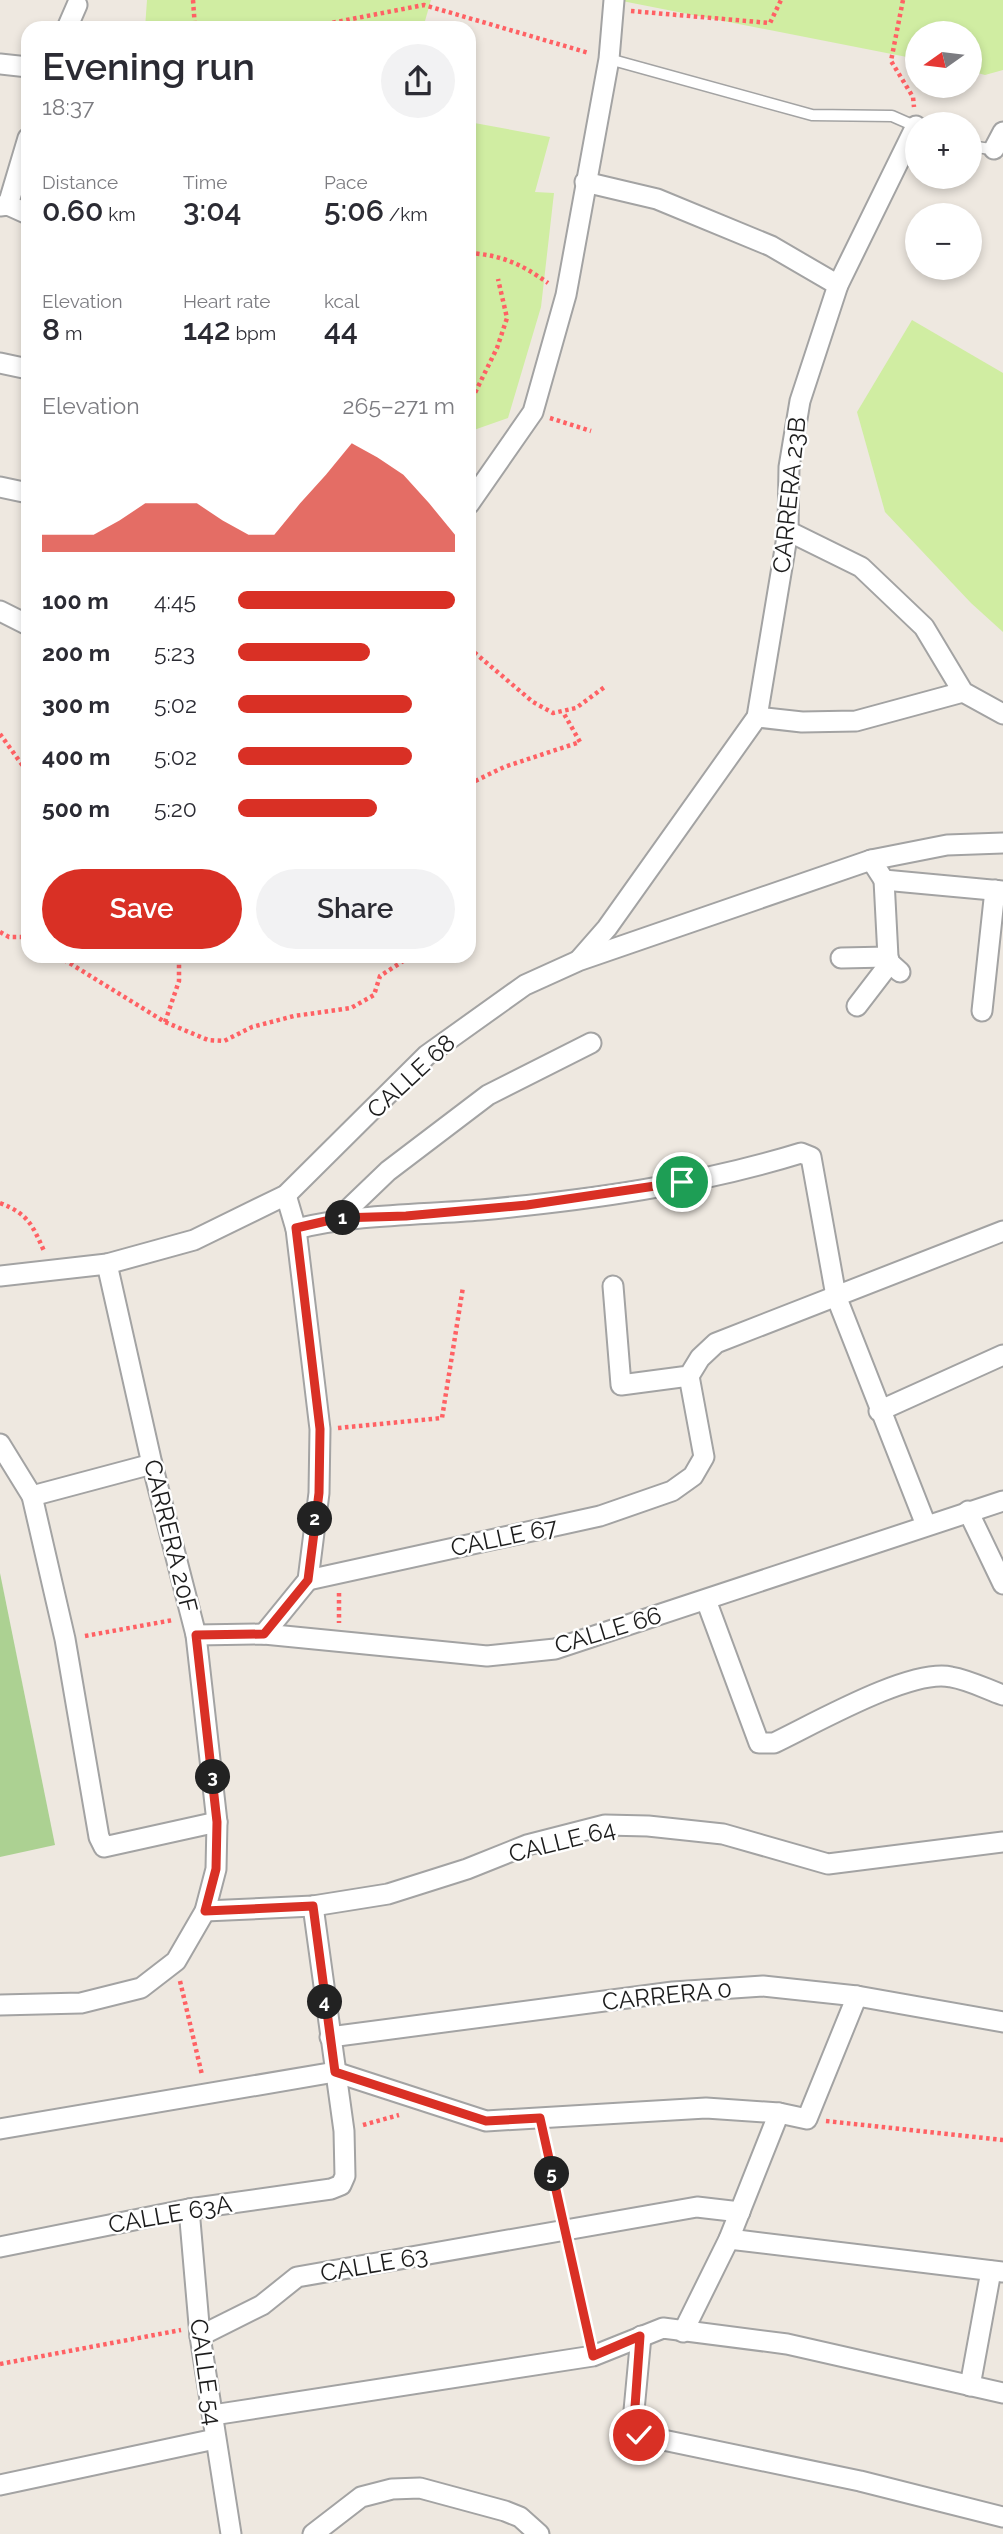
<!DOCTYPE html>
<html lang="en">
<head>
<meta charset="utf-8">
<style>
	:root { --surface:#fff; --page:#f2f2f3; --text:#2b2b33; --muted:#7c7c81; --accent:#d93025 }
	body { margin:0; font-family:Raleway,sans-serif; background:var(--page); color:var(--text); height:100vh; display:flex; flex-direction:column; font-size:26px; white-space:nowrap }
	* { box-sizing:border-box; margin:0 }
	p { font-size:23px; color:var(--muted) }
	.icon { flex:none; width:38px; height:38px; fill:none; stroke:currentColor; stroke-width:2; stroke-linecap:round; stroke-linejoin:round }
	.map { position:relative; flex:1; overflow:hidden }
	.drawer { position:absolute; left:21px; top:21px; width:455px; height:942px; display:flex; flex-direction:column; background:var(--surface); border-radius:21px; box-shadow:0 4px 10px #0003 }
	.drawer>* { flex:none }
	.needle { width:46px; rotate:256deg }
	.controls { position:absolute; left:905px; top:21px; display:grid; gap:14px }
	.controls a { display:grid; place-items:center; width:77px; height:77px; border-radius:50%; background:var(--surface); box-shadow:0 4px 10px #0003; font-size:35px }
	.pin { position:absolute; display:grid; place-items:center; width:60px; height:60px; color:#fff; margin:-30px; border:4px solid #fff; border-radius:50%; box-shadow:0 2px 7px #0007 }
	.km { position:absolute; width:35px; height:35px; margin:-18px; border-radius:50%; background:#222; color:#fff; font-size:19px; line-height:35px; text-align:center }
	.round { display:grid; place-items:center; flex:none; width:74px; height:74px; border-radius:37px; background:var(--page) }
	.overview { display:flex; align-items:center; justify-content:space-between; height:119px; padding:0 21px }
	h1 { font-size:38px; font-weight:600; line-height:52px }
	.metrics { display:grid; grid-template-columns:repeat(3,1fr); gap:10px; height:119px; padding:7px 21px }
	.metrics div { display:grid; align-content:center }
	.metrics b { font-size:30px; font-weight:600 }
	.metrics small { font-size:19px; font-weight:400 }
	.metrics p { font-size:19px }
	.chart { height:196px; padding:14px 21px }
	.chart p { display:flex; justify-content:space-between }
	.chart svg { width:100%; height:126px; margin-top:7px; fill:var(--accent); opacity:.7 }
	.cta { display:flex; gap:14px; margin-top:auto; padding:14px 21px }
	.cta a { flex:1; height:80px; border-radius:42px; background:var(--accent); color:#fff; font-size:28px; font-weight:600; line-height:80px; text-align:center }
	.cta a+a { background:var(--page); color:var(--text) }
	ul { padding:0 21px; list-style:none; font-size:23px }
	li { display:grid; grid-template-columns:112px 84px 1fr; align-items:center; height:52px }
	li i { height:18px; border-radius:9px; background:var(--accent) }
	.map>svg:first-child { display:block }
	.grass { fill:#d0eda2 }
	.forest { fill:#acd192 }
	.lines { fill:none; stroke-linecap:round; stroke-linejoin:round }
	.lane-casing { stroke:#a3a3a3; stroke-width:13 }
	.street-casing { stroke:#a3a3a3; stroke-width:23 }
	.path { stroke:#ff6164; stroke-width:4.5; stroke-dasharray:3.5 3.5; stroke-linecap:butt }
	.lane { stroke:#fff; stroke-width:10 }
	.street { stroke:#fff; stroke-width:19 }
	.route-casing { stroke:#fff; stroke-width:14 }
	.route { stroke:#d93025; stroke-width:9 }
	.labels { text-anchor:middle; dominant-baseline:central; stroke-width:5; stroke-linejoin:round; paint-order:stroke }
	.street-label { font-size:24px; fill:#1c1c1c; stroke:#fff }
</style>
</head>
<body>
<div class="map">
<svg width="1003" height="2534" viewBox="0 0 1003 2534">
	<rect width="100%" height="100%" fill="#eee8e0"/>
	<!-- grass -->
	<g class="grass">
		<path d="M 147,0 L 431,0 L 423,28 L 145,28 Z"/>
		<path d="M 617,0 L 1003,0 L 1003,70 L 985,75 L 970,71 L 970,33 L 917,33 L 917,59 Z"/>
		<path d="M 469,122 L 550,137 L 535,192 L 554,193 L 541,307 L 508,418 L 471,431 Z"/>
		<path d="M 912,320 L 1003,373 L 1003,632 L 971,603 L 885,512 L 857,412 Z"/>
	</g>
	<!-- forest -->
	<path class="forest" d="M 0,1573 L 55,1845 L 0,1857 Z"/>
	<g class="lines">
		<!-- lane casing -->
		<g class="lane-casing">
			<g id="lane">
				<path d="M 609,59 L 812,115 L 892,116 L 917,127"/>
				<path d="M 970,146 L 997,150"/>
			</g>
		</g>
		<!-- street casing -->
		<g class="street-casing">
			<g id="street">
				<path d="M 67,28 L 77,5"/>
				<path d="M 0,64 L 28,67"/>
				<path d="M 994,149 L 1003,132"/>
				<path d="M 585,182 L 657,199 L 771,246 L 838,285"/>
				<path d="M 8,205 L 28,138"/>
				<path d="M 0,206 L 8,205 L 28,214"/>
				<path d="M 0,363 L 28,369"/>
				<path d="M 0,487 L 28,493"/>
				<path d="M 469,504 L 533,412 L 566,295 L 609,59 L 614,0"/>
				<path d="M 788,531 L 861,567 L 924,627 L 963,692 L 1003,714"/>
				<path d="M 0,611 L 28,625"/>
				<path d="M 757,717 L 802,722 L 856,721 L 963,692"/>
				<path d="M 871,860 L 884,880 L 1003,891"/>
				<path d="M 884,880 L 888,957 L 890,963 L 900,972"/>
				<path d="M 841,958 L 888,957"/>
				<path d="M 579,960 L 607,928 L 757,717 L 788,531 L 789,467 L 800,401 L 838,285 L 916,126"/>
				<path d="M 857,1006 L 890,963"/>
				<path d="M 982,1011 L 995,890"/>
				<path d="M 339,1218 L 388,1171 L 488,1095 L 591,1043"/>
				<path d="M 296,1229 C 356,1214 419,1215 481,1210 C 589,1200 697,1185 801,1153 L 811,1157 L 836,1296 L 926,1525"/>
				<path d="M 0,1276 L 107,1264 L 194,1240 L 286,1195 L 427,1055 L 525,985 L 578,961 L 871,860 L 947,845 L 1003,843"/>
				<path d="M 613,1286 L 621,1385 L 689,1376 L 700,1358 L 716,1343 L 1003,1231"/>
				<path d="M 879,1411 L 1003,1355"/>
				<path d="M 0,1444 L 32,1496 L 65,1639 L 99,1837 L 104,1847 L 217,1822"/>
				<path d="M 32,1496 L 152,1464"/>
				<path d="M 968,1511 L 1003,1584"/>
				<path d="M 308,1580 L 600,1516 L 672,1491 L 693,1476 L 704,1457 L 689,1376"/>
				<path d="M 706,1600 L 759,1743 L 774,1743 C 814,1724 911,1668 951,1677 C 969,1680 986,1689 1003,1695"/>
				<path d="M 264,1634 L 308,1580 L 319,1493 L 320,1429 L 296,1229 L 286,1195"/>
				<path d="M 196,1635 L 264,1634 L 487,1656 L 555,1649 L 1003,1501"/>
				<path d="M 205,1911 L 313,1906 L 388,1894 L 467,1869 L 527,1845 L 605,1825 L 648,1826 L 723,1834 L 828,1864 L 1003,1842"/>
				<path d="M 0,2005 L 81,2003 L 141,1988 L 176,1961 L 205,1911 L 216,1869 L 217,1822 L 196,1635 L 152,1464 L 107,1264"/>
				<path d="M 330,2037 L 673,1992 L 763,1986 L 857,1996 L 1003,2022"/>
				<path d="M 0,2129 L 335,2072 L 486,2121 L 706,2108 L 779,2113 L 807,2119 L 857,1996"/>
				<path d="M 189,2209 L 200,2336 L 231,2534"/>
				<path d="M 729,2239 L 1003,2272"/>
				<path d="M 0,2247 L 189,2209 L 331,2189 L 341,2185 L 345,2176 L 344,2131 L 313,1906"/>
				<path d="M 683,2332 L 729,2239 L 779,2113"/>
				<path d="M 200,2336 L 262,2305 L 297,2277 L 697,2207 L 740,2212"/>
				<path d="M 641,2336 L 633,2421 L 639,2435 L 860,2481 L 1003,2517"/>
				<path d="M 970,2386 L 991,2271"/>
				<path d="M 213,2415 L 593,2356 L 663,2328 L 787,2344 L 1003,2393"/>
				<path d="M 0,2485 L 215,2439"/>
				<path d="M 313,2534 L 361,2497 L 392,2489 L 420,2488 L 505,2511 L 520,2517 L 539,2534"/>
			</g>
		</g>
		<!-- path -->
		<g class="path">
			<path d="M 193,0 L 195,28"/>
			<path d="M 903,0 L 891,61 L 913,97 L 914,107"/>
			<path d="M 631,11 L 770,23 L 781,0"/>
			<path d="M 305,28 L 424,5 L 589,53"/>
			<path d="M 469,253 C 502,255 521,264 548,283"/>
			<path d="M 469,405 L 497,348 L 507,318 L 498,279"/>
			<path d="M 550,418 L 591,431"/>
			<path d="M 469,648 L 533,702 L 553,713 L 576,708 L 606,686"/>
			<path d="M 0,734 L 28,773"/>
			<path d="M 469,784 L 504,767 L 580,742 L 563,712"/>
			<path d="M 28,803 L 24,820 L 28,877"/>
			<path d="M 0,932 L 9,937 L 28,937"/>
			<path d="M 58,956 L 165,1022 L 208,1040 L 224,1041 L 252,1027 L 294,1016 L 351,1008 L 374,995 L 380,976 L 411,956"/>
			<path d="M 165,1022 L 179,981 L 179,956"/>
			<path d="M 0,1203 C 28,1214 32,1224 44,1251"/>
			<path d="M 338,1428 L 442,1418 L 463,1287"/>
			<path d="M 339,1593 L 339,1623"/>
			<path d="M 85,1636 L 173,1620"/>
			<path d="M 180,1981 L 202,2075"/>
			<path d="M 826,2121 L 1003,2140"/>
			<path d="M 363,2125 L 399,2115"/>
			<path d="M 544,2136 L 559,2213"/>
			<path d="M 567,2249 L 588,2336"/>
			<path d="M 0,2364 L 181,2330"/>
		</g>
		<!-- lane -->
		<use href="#lane" class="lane"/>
		<!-- street -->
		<use href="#street" class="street"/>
	</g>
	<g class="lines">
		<!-- route casing -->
		<g class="route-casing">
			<path id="route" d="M 639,2435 L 634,2421 L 640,2336 L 593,2356 L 540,2118 L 486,2121 L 335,2072 L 313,1906 L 205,1911 L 216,1869 L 217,1822 L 196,1635 L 264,1634 L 308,1580 L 319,1493 L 320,1429 L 296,1228 L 339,1218 L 406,1216 L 527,1205 L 682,1182"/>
		</g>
		<!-- route -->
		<use href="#route" class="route"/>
	</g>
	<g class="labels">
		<!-- street labels -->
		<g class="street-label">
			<text transform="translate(789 495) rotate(-84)">CARRERA 23B</text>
			<text transform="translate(411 1076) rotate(-43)">CALLE 68</text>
			<text transform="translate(171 1536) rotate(76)">CARRERA 20F</text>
			<text transform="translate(504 1537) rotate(-12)">CALLE 67</text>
			<text transform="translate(608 1630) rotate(-17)">CALLE 66</text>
			<text transform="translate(562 1841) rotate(-14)">CALLE 64</text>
			<text transform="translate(667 1995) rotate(-6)">CARRERA 0</text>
			<text transform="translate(170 2214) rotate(-10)">CALLE 63A</text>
			<text transform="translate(374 2264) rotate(-10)">CALLE 63</text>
			<text transform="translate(206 2372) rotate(82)">CALLE 54</text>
		</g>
	</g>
</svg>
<div class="controls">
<a><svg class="needle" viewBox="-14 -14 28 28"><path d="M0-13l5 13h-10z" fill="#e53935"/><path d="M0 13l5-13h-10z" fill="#7c7c81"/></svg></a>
<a>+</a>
<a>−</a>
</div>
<div class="pin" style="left:682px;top:1182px;background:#1e9e55"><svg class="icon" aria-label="arrive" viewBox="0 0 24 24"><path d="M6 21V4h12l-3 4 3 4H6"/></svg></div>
<div class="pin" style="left:639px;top:2435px;background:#d93025"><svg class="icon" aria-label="check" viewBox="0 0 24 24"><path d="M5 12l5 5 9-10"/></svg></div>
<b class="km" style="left:343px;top:1218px">1</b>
<b class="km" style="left:315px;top:1519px">2</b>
<b class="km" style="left:213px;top:1777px">3</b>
<b class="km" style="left:325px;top:2002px">4</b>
<b class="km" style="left:552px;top:2174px">5</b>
<section class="drawer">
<div class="overview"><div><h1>Evening run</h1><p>18:37</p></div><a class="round"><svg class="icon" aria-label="share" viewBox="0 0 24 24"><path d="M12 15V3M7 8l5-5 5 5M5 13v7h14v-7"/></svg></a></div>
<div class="metrics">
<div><p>Distance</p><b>0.60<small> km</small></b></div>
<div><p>Time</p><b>3:04</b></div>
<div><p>Pace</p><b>5:06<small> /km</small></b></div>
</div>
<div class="metrics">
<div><p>Elevation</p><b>8<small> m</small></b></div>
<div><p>Heart rate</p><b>142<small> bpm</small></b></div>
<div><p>kcal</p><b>44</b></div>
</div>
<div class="chart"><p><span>Elevation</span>265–271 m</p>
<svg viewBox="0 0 160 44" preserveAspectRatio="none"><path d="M0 44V38L10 38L20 38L30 33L40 27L50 27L60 27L70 33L80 38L90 38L100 27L110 17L120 6L130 11L140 17L150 27L160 38V44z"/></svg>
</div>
<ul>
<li><b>100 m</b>4:45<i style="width:100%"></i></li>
<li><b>200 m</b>5:23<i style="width:61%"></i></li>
<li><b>300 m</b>5:02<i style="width:80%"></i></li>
<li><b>400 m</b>5:02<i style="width:80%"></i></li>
<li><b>500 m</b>5:20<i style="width:64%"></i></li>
</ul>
<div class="cta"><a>Save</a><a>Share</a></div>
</section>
</div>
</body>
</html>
